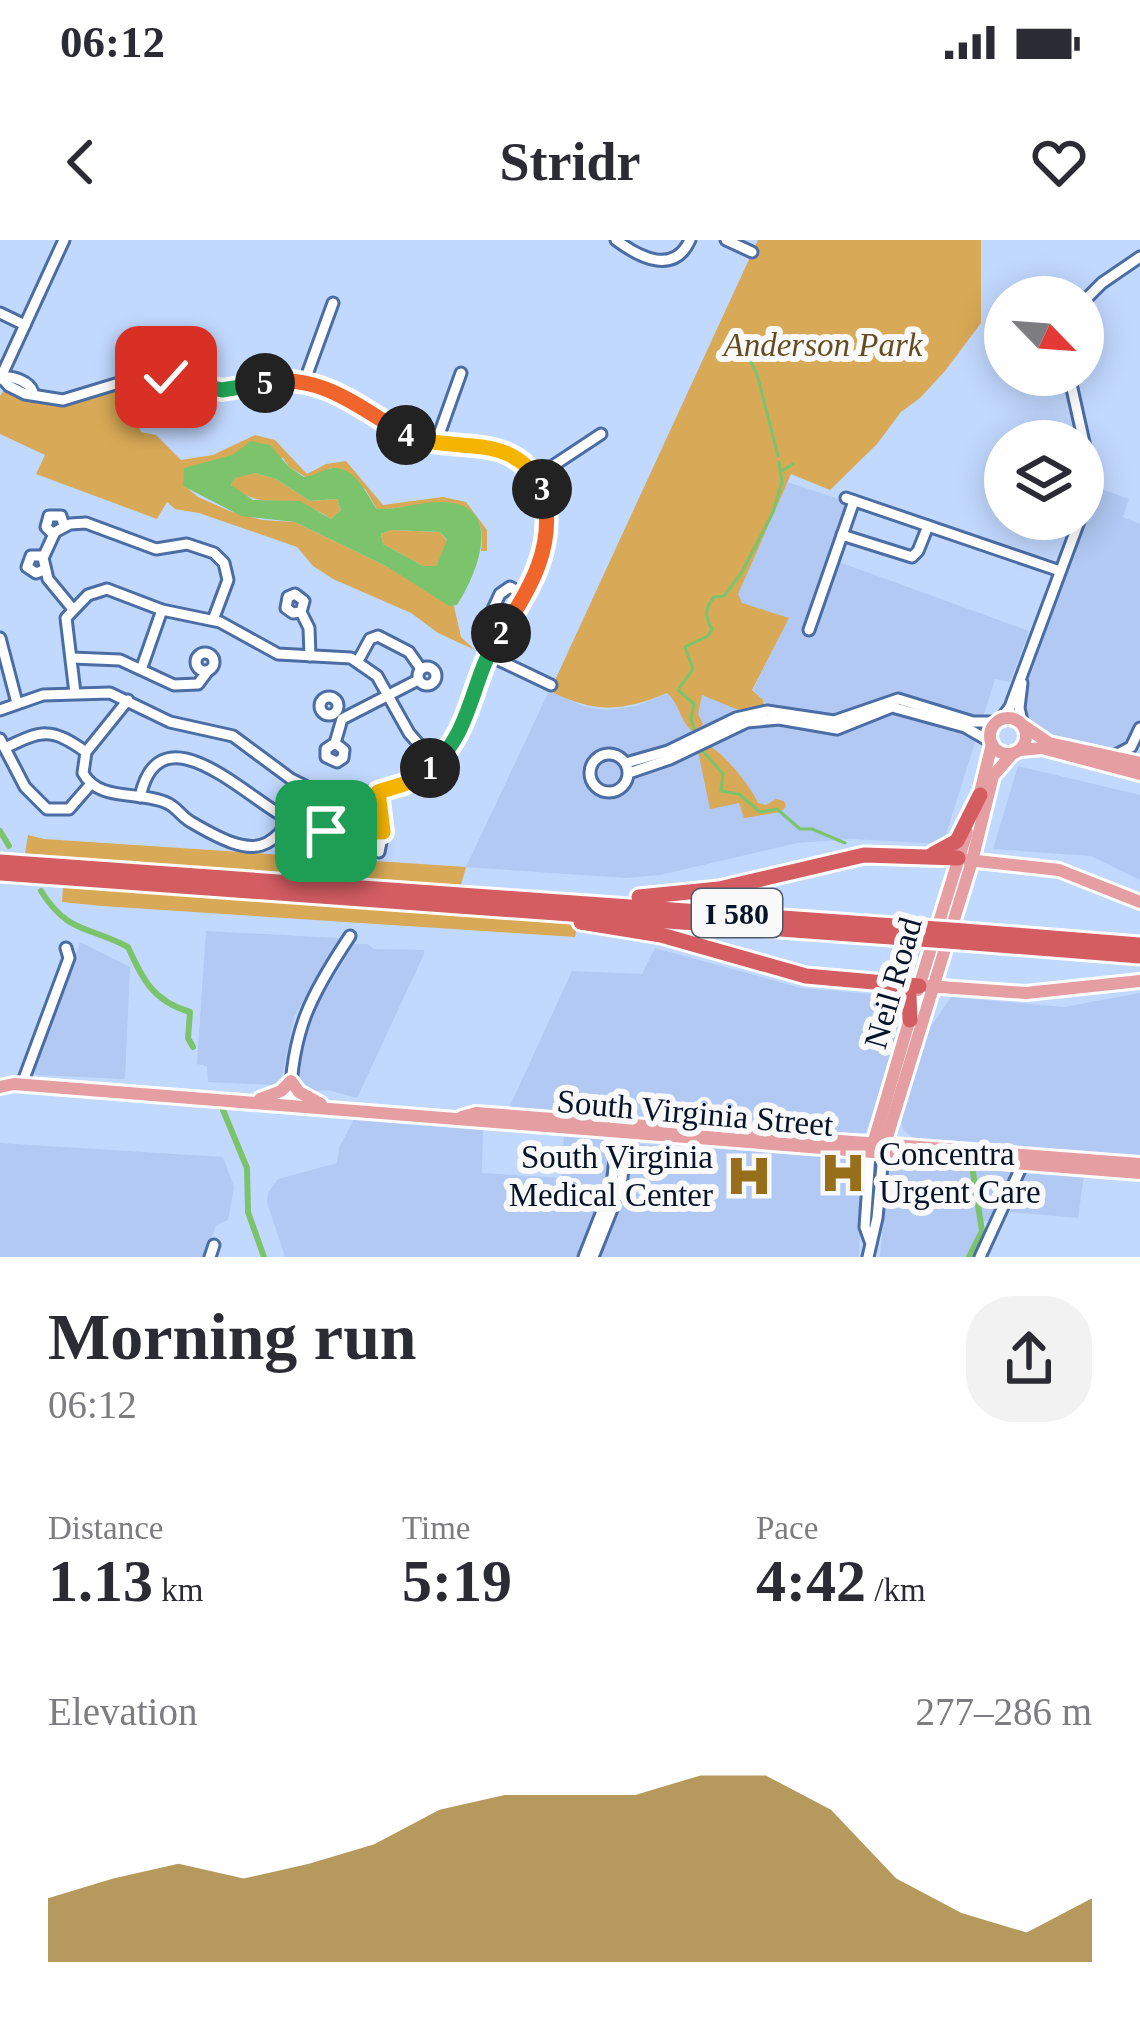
<!DOCTYPE html>
<html lang="en">
<head>
<meta charset="utf-8">
<style>
	:root { --surface:#fff; --page:#f2f2f3; --text:#2b2b33; --muted:#7c7c81; --accent:#976e1a }
	body { margin:0; font-family:"Times New Roman",serif; background:var(--page); color:var(--text); height:100vh; display:flex; flex-direction:column; font-size:45px; white-space:nowrap }
	* { box-sizing:border-box; margin:0 }
	p { font-size:39px; color:var(--muted) }
	.icon { flex:none; width:66px; height:66px; fill:none; stroke:currentColor; stroke-width:2; stroke-linecap:round; stroke-linejoin:round }
	.map { position:relative; height:1017px; overflow:hidden }
	.side { display:flex; flex-direction:column; background:var(--surface); flex:1 }
	.side>* { flex:none }
	.needle { width:78px; rotate:115deg }
	.tools { position:absolute; left:984px; top:36px; display:grid; gap:24px }
	.tools a { display:grid; place-items:center; width:120px; height:120px; border-radius:50%; background:var(--surface); box-shadow:0 6px 30px #0003; font-size:60px }
	.pin { position:absolute; display:grid; place-items:center; width:102px; height:102px; color:#fff; margin:-51px; border-radius:24px; box-shadow:0 6px 18px #0006 }
	.km { position:absolute; width:60px; height:60px; margin:-30px; border-radius:50%; background:#222; color:#fff; font-size:33px; line-height:60px; text-align:center }
	.round { display:grid; place-items:center; flex:none; width:126px; height:126px; border-radius:48px; background:var(--page) }
	.headline { display:flex; align-items:center; justify-content:space-between; height:204px; padding:0 48px }
	h1 { font-size:66px; font-weight:800; line-height:90px }
	.metrics { display:grid; grid-template-columns:repeat(3,1fr); gap:18px; height:204px; padding:12px 48px }
	.metrics div { display:grid; align-content:center }
	.metrics b { font-size:60px; font-weight:800 }
	.metrics small { font-size:33px; font-weight:400 }
	.metrics p { font-size:33px }
	.chart { height:336px; padding:24px 48px }
	.chart p { display:flex; justify-content:space-between }
	.chart svg { width:100%; height:216px; margin-top:12px; fill:var(--accent); opacity:.7 }
	.status { display:flex; justify-content:space-between; align-items:center; height:84px; padding:0 60px; background:var(--surface); direction:ltr }
	.status svg { height:33px; fill:currentColor }
	header { display:flex; justify-content:space-between; align-items:center; height:156px; padding:0 48px; background:var(--surface); font-size:54px; font-weight:800 }
	.map>svg:first-child { display:block }
	.built { fill:#b1c9f3 }
	.green { fill:#d8a956 }
	.water { fill:#7cc46c; fill-rule:evenodd }
	.lines { fill:none; stroke-linecap:round; stroke-linejoin:round }
	.stream { stroke:#7cc46c; stroke-width:3 }
	.canal { stroke:#7cc46c; stroke-width:6 }
	.minor-casing { stroke:#4b6da4; stroke-width:15 }
	.major-casing { stroke:#fff; stroke-width:18 }
	.highway-casing { stroke:#fff; stroke-width:21 }
	.minor { stroke:#fff; stroke-width:9 }
	.major { stroke:#e59ea1; stroke-width:12 }
	.highway { stroke:#d45d62; stroke-width:15 }
	.highway-bridge-casing { stroke:#fff; stroke-width:21; stroke-linecap:butt }
	.highway-bridge { stroke:#d45d62; stroke-width:15 }
	.split-1-casing { stroke:#fff; stroke-width:24 }
	.split-2-casing { stroke:#fff; stroke-width:24 }
	.split-3-casing { stroke:#fff; stroke-width:24 }
	.split-4-casing { stroke:#fff; stroke-width:24 }
	.split-5-casing { stroke:#fff; stroke-width:24 }
	.split-6-casing { stroke:#fff; stroke-width:24 }
	.split-1 { stroke:#f5b400; stroke-width:15 }
	.split-2 { stroke:#22a559; stroke-width:15 }
	.split-3 { stroke:#f0652b; stroke-width:15 }
	.split-4 { stroke:#f5b400; stroke-width:15 }
	.split-5 { stroke:#f0652b; stroke-width:15 }
	.split-6 { stroke:#22a559; stroke-width:15 }
	.labels { text-anchor:middle; dominant-baseline:central; stroke-width:12; stroke-linejoin:round; paint-order:stroke }
	.shield { fill:#f9f9f9; stroke:#4f5867; stroke-width:3 }
	.shield-label { font-size:30px; font-weight:bold; fill:#061329 }
	.park-label { font-size:33px; font-style:italic; fill:#654d21; stroke:#f9f9f9 }
	.street-label { font-size:33px; fill:#061329; stroke:#f9f9f9 }
	.poi-label { font-size:33px; fill:#061329; stroke:#f9f9f9; text-anchor:start }
</style>
</head>
<body>
<div class="status"><b>06:12</b><svg viewBox="0 0 49 12"><path d="M0 12V9h3v3zM5 12V6h3v6zM10 12V3h3v9zM15 12V0h3v12zM26 1h20v11H26zM47 4h2v5h-2z"/></svg></div>
<header><svg class="icon" aria-label="back" viewBox="0 0 24 24"><path d="M15 5l-7 7 7 7"/></svg>Stridr<svg class="icon" aria-label="heart" viewBox="0 0 24 24"><path d="M12 20l-8-8c-3-5 5-10 8-4 3-6 11-1 8 4z"/></svg></header>
<div class="map">
<svg width="1140" height="1017" viewBox="0 0 1140 1017">
	<rect width="100%" height="100%" fill="#c2d9ff"/>
	<!-- built -->
	<g class="built">
		<path d="M 787,242 L 842,260 L 846,268 L 815,385 L 839,322 L 1029,391 L 1010,442 L 995,439 L 943,604 L 852,599 L 797,603 L 660,635 L 626,638 L 466,627 L 549,451 L 585,467 L 606,470 L 637,466 L 667,453 L 708,456 L 741,471 L 768,466 L 753,450 L 788,378 L 730,360 Z"/>
		<path d="M 1098,248 L 1129,259 L 1123,277 L 1140,284 L 1140,481 L 1134,500 L 1122,510 L 1046,500 L 1024,478 L 1021,459 Z"/>
		<path d="M 1018,526 L 1140,555 L 1140,640 L 1091,616 L 993,609 Z"/>
		<path d="M 206,691 L 339,698 L 294,777 L 282,836 L 274,845 L 208,842 L 207,826 L 197,824 Z"/>
		<path d="M 80,702 L 130,727 L 125,839 L 36,835 L 34,831 Z"/>
		<path d="M 354,704 L 368,704 L 374,709 L 424,710 L 424,714 L 357,858 L 328,850 L 306,852 L 297,841 L 301,806 L 309,778 Z"/>
		<path d="M 655,708 L 801,748 L 904,757 L 904,776 L 894,812 L 866,892 L 852,897 L 509,868 L 572,731 L 642,734 Z"/>
		<path d="M 1140,753 L 1140,916 L 914,899 L 903,890 L 901,880 L 929,789 L 951,757 L 1064,767 Z"/>
		<path d="M 354,879 L 483,889 L 482,933 L 561,938 L 564,896 L 601,898 L 611,907 L 609,942 L 583,1017 L 285,1017 L 267,962 L 268,953 L 278,939 L 337,923 L 339,908 Z"/>
		<path d="M 0,903 L 223,917 L 234,947 L 228,980 L 216,985 L 205,1017 L 0,1017 Z"/>
		<path d="M 639,904 L 834,915 L 863,922 L 859,1017 L 600,1017 L 624,961 L 632,910 Z"/>
		<path d="M 889,922 L 919,922 L 1013,932 L 990,981 L 977,981 L 979,990 L 967,1017 L 880,1017 Z"/>
		<path d="M 1027,930 L 1084,934 L 1078,978 L 1010,972 Z"/>
	</g>
	<!-- green -->
	<g class="green">
		<path d="M 758,0 L 981,0 L 981,83 L 945,131 L 920,158 L 901,172 L 877,204 L 830,250 L 791,234 L 738,354 L 742,363 L 789,378 L 752,450 L 763,460 L 765,469 L 741,471 L 702,455 L 698,474 L 703,484 L 694,492 C 680,483 680,464 667,453 C 622,472 593,473 550,451 Z"/>
		<path d="M 123,148 L 141,192 L 156,195 L 181,220 L 213,215 L 255,195 L 275,200 L 307,234 L 326,224 L 346,221 L 383,265 L 443,257 L 466,262 L 487,290 L 487,311 L 481,311 C 491,241 415,270 377,269 L 365,249 L 331,228 L 309,239 L 289,227 L 283,218 L 232,215 L 186,247 L 198,257 L 232,272 L 262,280 L 295,282 L 386,326 L 454,366 L 461,397 L 475,410 L 438,393 L 411,373 L 333,339 L 313,326 L 297,307 L 199,273 L 175,269 L 167,262 L 157,279 L 36,234 L 45,215 L 0,194 L 0,156 L 4,150 C 63,169 64,169 123,148 Z"/>
		<path d="M 255,233 L 276,239 L 310,261 L 337,259 L 341,270 L 331,279 C 290,250 263,274 231,245 L 235,237 Z"/>
		<path d="M 391,290 L 440,292 L 447,301 L 436,326 L 423,326 L 383,304 L 381,294 Z"/>
		<path d="M 709,506 C 725,514 751,547 758,563 L 766,565 L 776,559 L 784,561 L 786,567 L 780,572 L 744,578 L 739,563 L 710,569 L 698,511 Z"/>
		<path d="M 28,595 L 44,599 L 466,627 L 461,645 L 25,614 Z"/>
		<path d="M 63,646 L 486,675 L 577,685 L 575,697 L 102,666 L 62,662 Z"/>
	</g>
	<!-- water -->
	<path class="water" d="M 251,201 L 270,205 L 289,227 L 304,237 C 315,236 323,229 333,228 C 355,226 367,255 377,269 C 399,270 421,261 443,262 C 506,264 477,334 457,365 L 449,366 L 386,326 L 295,282 L 241,276 L 183,246 L 184,228 L 232,215 ZM 255,233 L 276,239 L 310,261 L 337,259 L 341,270 L 331,279 L 300,261 L 253,260 L 231,245 L 235,238 ZM 391,290 L 440,292 L 447,300 L 436,326 L 423,326 L 383,304 L 381,294 Z"/>
	<g class="lines">
		<!-- stream -->
		<g class="stream">
			<path d="M 737,95 L 757,134 L 778,216"/>
			<path d="M 780,232 L 793,224"/>
			<path d="M 695,492 L 691,479 L 694,464 L 678,450 L 693,429 L 685,407 L 708,396 L 712,389 C 705,376 704,369 714,357 L 724,356 L 742,332 L 773,272 L 782,242 L 779,222"/>
			<path d="M 702,510 L 723,534 L 721,551 L 739,554 L 760,572 L 777,569 L 800,589 L 812,589 L 845,603"/>
		</g>
		<!-- canal -->
		<g class="canal">
			<path d="M 0,591 L 9,606"/>
			<path d="M 41,651 C 68,694 89,686 128,707 C 143,740 153,761 190,772 L 188,798 L 193,807"/>
			<path d="M 223,870 L 247,928 L 248,972 L 264,1017"/>
			<path d="M 969,1017 L 982,991 L 972,926"/>
		</g>
		<!-- minor casing -->
		<g class="minor-casing">
			<g id="minor">
				<path d="M 616,0 C 640,18 674,35 690,0"/>
				<path d="M 726,0 L 752,12"/>
				<path d="M 1083,62 L 1102,43 L 1140,17"/>
				<path d="M 0,73 L 25,85"/>
				<path d="M 1069,135 L 1089,225 L 1083,269"/>
				<path d="M 1,137 C 13,136 29,141 33,152"/>
				<path d="M 0,139 L 64,0"/>
				<path d="M 305,140 L 333,63"/>
				<path d="M 436,203 L 461,133"/>
				<path d="M 536,237 L 601,194"/>
				<path d="M 846,258 L 1060,331"/>
				<path d="M 53,294 L 46,287 L 49,276 L 61,276 L 64,286"/>
				<path d="M 842,295 L 912,317 L 918,311 L 928,286"/>
				<path d="M 43,316 L 31,316 L 27,327 L 36,333 L 44,330"/>
				<path d="M 72,368 L 48,339 L 43,318 L 55,292 L 70,284 L 86,283 L 156,309 L 187,304 L 214,313 L 224,323 L 228,340 L 213,380"/>
				<path d="M 301,372 L 293,373 L 286,368 L 288,357 L 295,354 L 304,361 L 301,372 L 309,388 L 310,416"/>
				<path d="M 809,390 L 854,261"/>
				<path d="M 501,393 L 488,380 L 500,354 L 510,347 L 526,356"/>
				<path d="M 0,398 L 17,463"/>
				<circle cx="205" cy="422" r="9"/>
				<path d="M 488,415 L 551,445"/>
				<path d="M 72,418 L 120,420 L 174,445 L 198,444 L 207,432"/>
				<path d="M 358,421 L 370,399 L 378,396 L 409,412 L 421,429"/>
				<circle cx="427" cy="436" r="9"/>
				<path d="M 142,427 L 162,370"/>
				<path d="M 1022,443 L 1019,468 L 1023,485"/>
				<path d="M 75,453 L 66,378 L 88,355 L 107,349 L 162,370 L 220,382 L 278,414 L 351,418 L 377,436 L 409,493 L 436,524"/>
				<circle cx="329" cy="466" r="9"/>
				<path d="M 128,460 L 86,512 L 83,533 C 99,563 142,550 169,564 C 178,569 182,577 191,582 C 257,621 274,616 307,548"/>
				<path d="M 0,470 L 43,455 L 110,453 L 170,482 L 233,496 L 291,539 L 315,551 L 346,556 L 394,548 L 436,524 L 460,495 L 488,415 L 536,336 L 547,274 L 536,237 L 507,211 L 489,206 L 415,199 L 313,142 L 283,140 L 222,150 L 161,136 L 142,136 L 63,160 L 25,154 L 9,146 L 1,137"/>
				<path d="M 1001,479 L 1010,467 L 1080,279"/>
				<path d="M 0,499 L 25,547 L 47,569 L 69,569 L 90,545"/>
				<path d="M 335,503 L 344,510 L 343,518 L 337,522 L 326,517 L 326,509 L 335,503 L 342,479 L 418,440"/>
				<path d="M 5,508 C 42,490 51,487 86,512"/>
				<circle cx="609" cy="533" r="19"/>
				<path d="M 1114,516 L 1131,507 L 1140,488"/>
				<path d="M 626,523 L 668,511 L 736,478 L 767,471 L 834,481 L 898,459 L 973,482 L 996,482"/>
				<path d="M 629,533 L 670,519 L 747,482 L 779,479 L 837,489 L 892,467 L 965,487 L 991,502"/>
				<path d="M 378,552 L 383,592 L 379,612"/>
				<path d="M 140,557 C 160,465 249,561 290,580 C 319,594 352,593 383,592"/>
				<path d="M 22,844 L 69,718 L 66,708"/>
				<path d="M 290,864 C 292,791 310,756 350,696"/>
				<path d="M 870,1001 L 865,987 L 870,914"/>
				<path d="M 210,1017 L 214,1005"/>
				<path d="M 584,1017 L 612,946 L 618,890"/>
				<path d="M 593,1017 L 621,947 L 627,890"/>
				<path d="M 868,1017 L 877,978 L 883,915"/>
				<path d="M 980,1017 L 1024,921"/>
			</g>
		</g>
		<!-- major casing -->
		<g class="major-casing">
			<g id="major">
				<circle cx="1008" cy="496" r="18"/>
				<path d="M 1024,486 L 1049,503 L 1140,523"/>
				<path d="M 1020,510 L 1042,508 L 1140,534"/>
				<path d="M 978,561 L 992,504"/>
				<path d="M 968,620 L 1059,630 L 1140,662"/>
				<path d="M 926,746 L 1026,753 L 1140,741"/>
				<path d="M 918,750 L 967,592"/>
				<path d="M 0,847 L 14,844 L 1140,933"/>
				<path d="M 260,859 L 281,851 L 291,841 L 299,852 L 321,864"/>
				<path d="M 462,877 L 476,873 L 1140,924"/>
				<path d="M 884,907 L 972,621 L 993,536 L 1012,514"/>
				<path d="M 871,911 L 911,775"/>
			</g>
		</g>
		<!-- highway casing -->
		<g class="highway-casing">
			<g id="highway">
				<path d="M 933,614 L 957,601 L 980,555"/>
				<path d="M 0,622 L 923,688"/>
				<path d="M 0,633 L 919,699"/>
				<path d="M 639,657 L 719,649 L 864,615 L 958,618"/>
				<path d="M 581,682 L 661,695 L 806,736 L 919,746"/>
				<path d="M 964,691 L 1140,705"/>
				<path d="M 961,702 L 1140,716"/>
				<path d="M 892,746 L 909,756 L 910,780"/>
			</g>
		</g>
		<!-- minor -->
		<use href="#minor" class="minor"/>
		<!-- major -->
		<use href="#major" class="major"/>
		<!-- highway -->
		<use href="#highway" class="highway"/>
		<!-- highway-bridge casing -->
		<g class="highway-bridge-casing">
			<g id="highway-bridge">
				<path d="M 923,688 L 964,691"/>
				<path d="M 919,699 L 961,702"/>
			</g>
		</g>
		<!-- highway-bridge -->
		<use href="#highway-bridge" class="highway-bridge"/>
	</g>
	<g class="lines">
		<!-- split-1 casing -->
		<g class="split-1-casing">
			<path id="split-1" d="M 326,591 L 383,592 L 378,552 L 404,544 L 430,528"/>
		</g>
		<!-- split-2 casing -->
		<g class="split-2-casing">
			<path id="split-2" d="M 430,528 C 474,492 470,437 501,393"/>
		</g>
		<!-- split-3 casing -->
		<g class="split-3-casing">
			<path id="split-3" d="M 501,393 C 530,350 558,303 542,249"/>
		</g>
		<!-- split-4 casing -->
		<g class="split-4-casing">
			<path id="split-4" d="M 406,195 C 455,215 514,189 542,249"/>
		</g>
		<!-- split-5 casing -->
		<g class="split-5-casing">
			<path id="split-5" d="M 265,143 C 320,132 360,168 406,195"/>
		</g>
		<!-- split-6 casing -->
		<g class="split-6-casing">
			<path id="split-6" d="M 166,137 L 222,150 L 265,143"/>
		</g>
		<!-- split-1 -->
		<use href="#split-1" class="split-1"/>
		<!-- split-2 -->
		<use href="#split-2" class="split-2"/>
		<!-- split-3 -->
		<use href="#split-3" class="split-3"/>
		<!-- split-4 -->
		<use href="#split-4" class="split-4"/>
		<!-- split-5 -->
		<use href="#split-5" class="split-5"/>
		<!-- split-6 -->
		<use href="#split-6" class="split-6"/>
	</g>
	<!-- icons -->
	<defs>
		<g id="hospital-bare" transform="scale(3.6)"><path d="M-5-5h3v3.5h4V-5h3V5h-3V1.5h-4V5h-3Z" fill="#976e1a" stroke="#f9f9f9" stroke-width="2.5" paint-order="stroke"/></g>
	</defs>
	<g fill-rule="evenodd">
		<use href="#hospital-bare" x="843" y="933"/>
		<use href="#hospital-bare" x="749" y="936"/>
	</g>
	<g class="labels">
		<!-- shield labels -->
		<rect class="shield" x="692" y="649" width="90" height="48" rx="9"/>
		<g class="shield-label">
			<text x="737" y="673">I 580</text>
		</g>
		<!-- park labels -->
		<g class="park-label">
			<text x="823" y="105">Anderson Park</text>
		</g>
		<!-- street labels -->
		<g class="street-label">
			<text transform="translate(893 743) rotate(-74)">Neil Road</text>
			<text transform="translate(695 873) rotate(5)">South Virginia Street</text>
		</g>
		<!-- poi labels -->
		<g class="poi-label">
			<text x="879" y="914">Concentra<tspan x="879" dy="38">Urgent Care</tspan></text>
			<text x="713" y="917" text-anchor="end">South Virginia<tspan x="713" dy="38">Medical Center</tspan></text>
		</g>
	</g>
</svg>
<div class="tools">
<a><svg class="needle" viewBox="-14 -14 28 28"><path d="M0-13l5 13h-10z" fill="#e53935"/><path d="M0 13l5-13h-10z" fill="#7c7c81"/></svg></a>
<a><svg class="icon" aria-label="layers" viewBox="0 0 24 24"><path d="M12 4l9 5-9 5-9-5zM3 14l9 5 9-5"/></svg></a>
</div>
<div class="pin" style="left:326px;top:591px;background:#1e9e55"><svg class="icon" aria-label="arrive" viewBox="0 0 24 24"><path d="M6 21V4h12l-3 4 3 4H6"/></svg></div>
<div class="pin" style="left:166px;top:137px;background:#d93025"><svg class="icon" aria-label="check" viewBox="0 0 24 24"><path d="M5 12l5 5 9-10"/></svg></div>
<b class="km" style="left:430px;top:528px">1</b>
<b class="km" style="left:501px;top:393px">2</b>
<b class="km" style="left:542px;top:249px">3</b>
<b class="km" style="left:406px;top:195px">4</b>
<b class="km" style="left:265px;top:143px">5</b>
</div>
<section class="side">
<div class="headline"><div><h1>Morning run</h1><p>06:12</p></div><a class="round"><svg class="icon" aria-label="share" viewBox="0 0 24 24"><path d="M12 15V3M7 8l5-5 5 5M5 13v7h14v-7"/></svg></a></div>
<div class="metrics">
<div><p>Distance</p><b>1.13<small> km</small></b></div>
<div><p>Time</p><b>5:19</b></div>
<div><p>Pace</p><b>4:42<small> /km</small></b></div>
</div>
<div class="chart"><p><span>Elevation</span>277–286 m</p>
<svg viewBox="0 0 160 44" preserveAspectRatio="none"><path d="M0 44V31L10 27L20 24L30 27L40 24L50 20L60 13L70 10L80 10L90 10L100 6L110 6L120 13L130 27L140 34L150 38L160 31V44z"/></svg>
</div>
</section>
</body>
</html>
